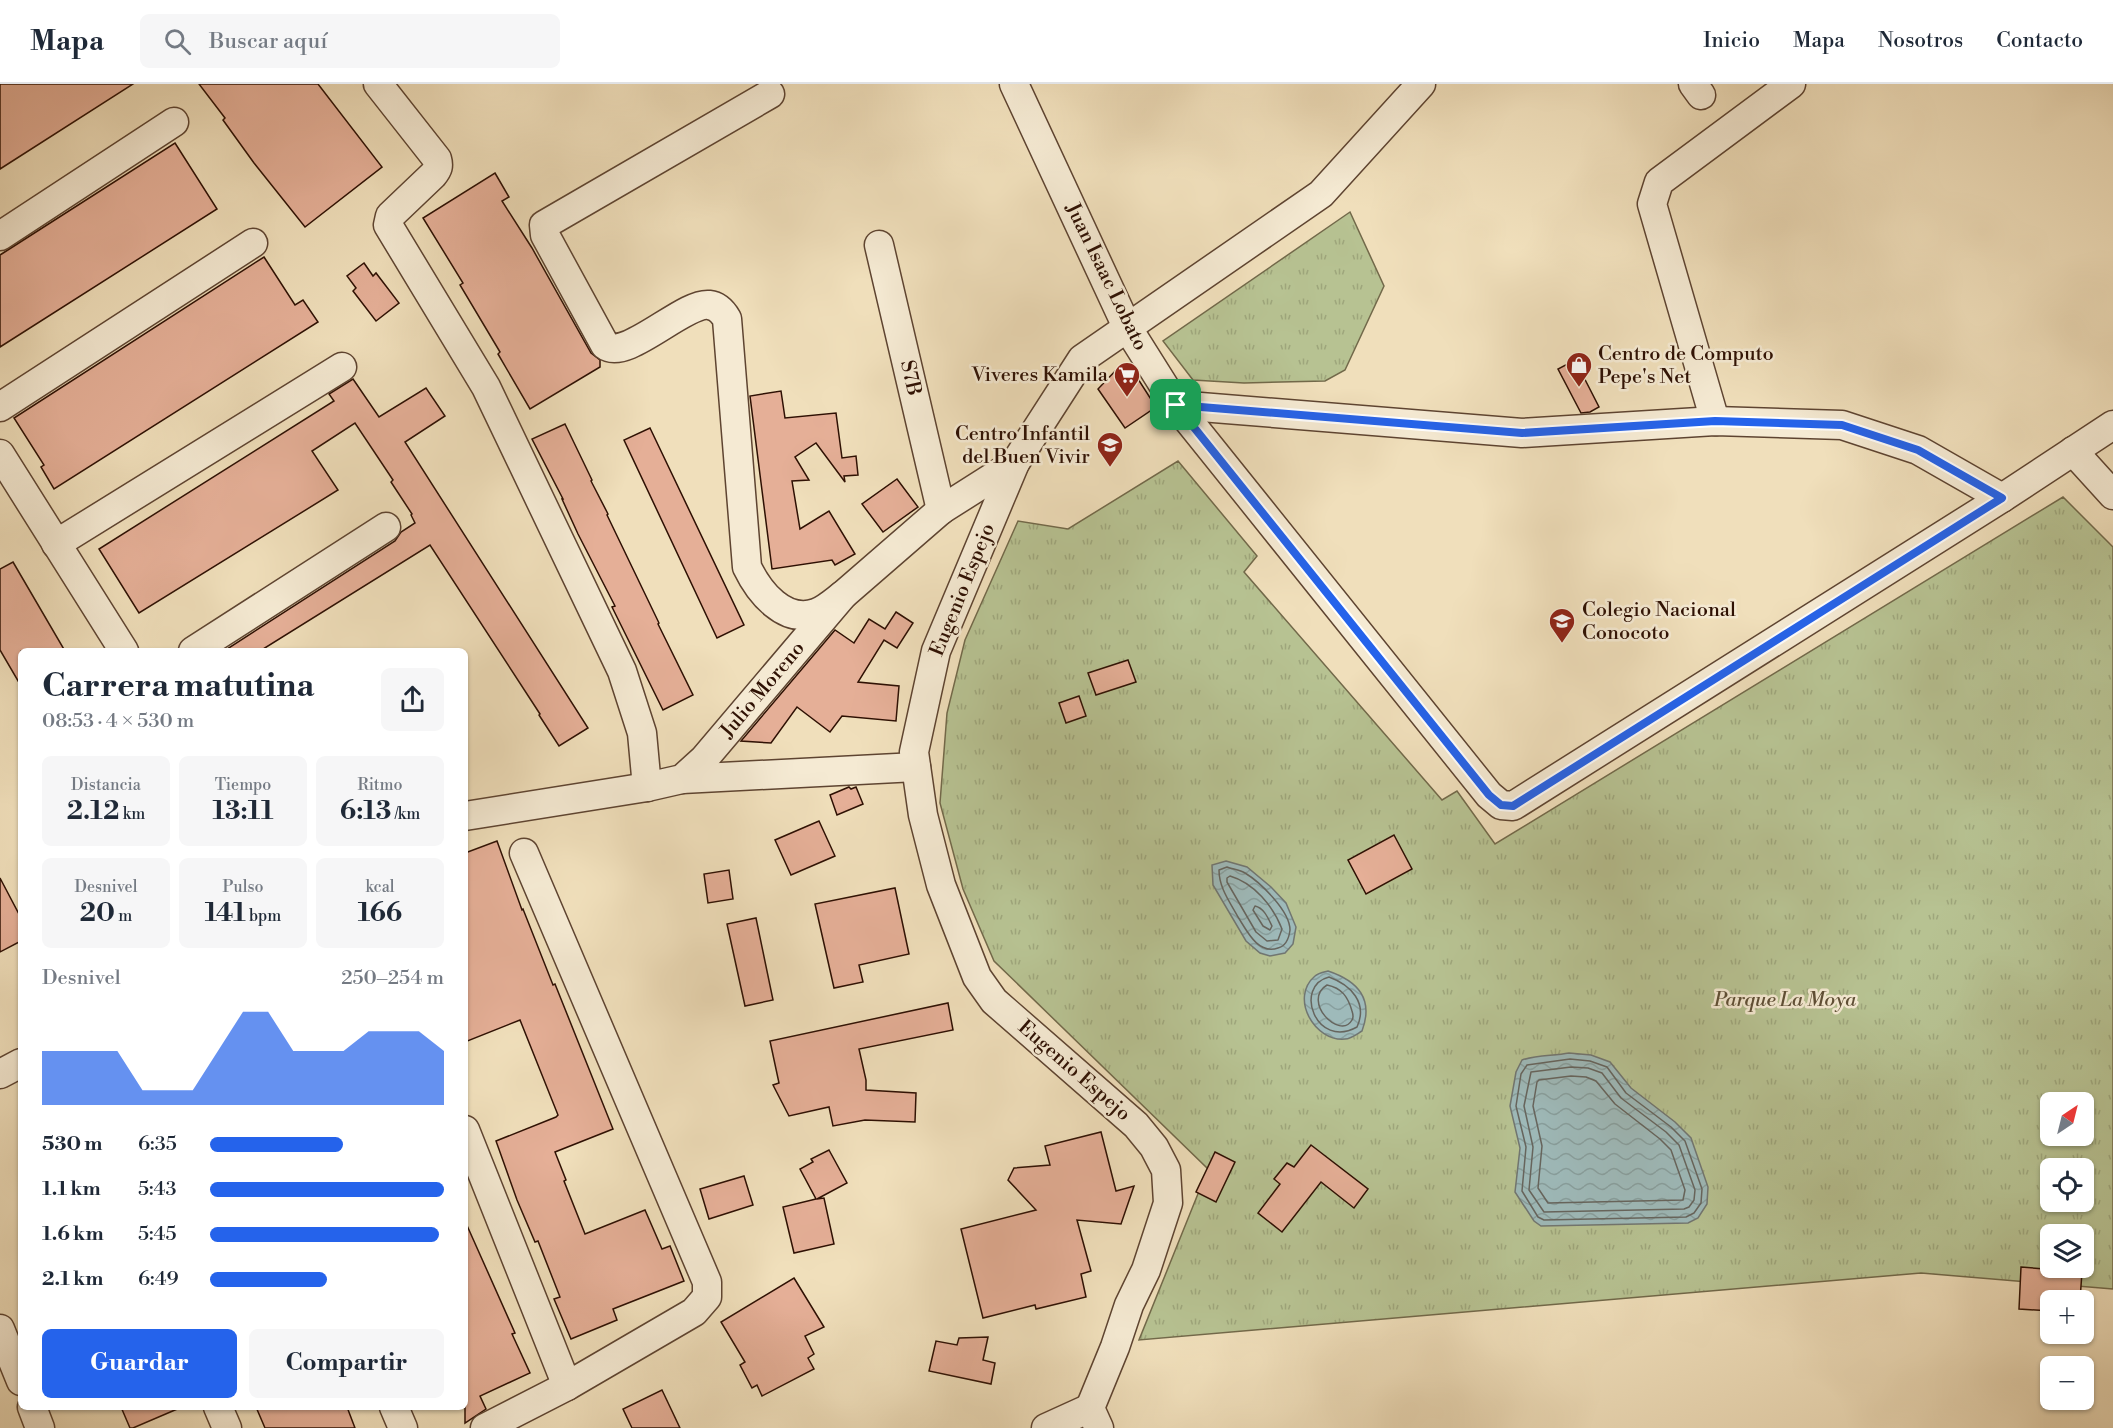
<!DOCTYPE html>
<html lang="es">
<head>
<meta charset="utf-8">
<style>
	:root { --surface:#fff; --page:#f6f6f7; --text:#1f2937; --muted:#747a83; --line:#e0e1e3; --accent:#2563eb }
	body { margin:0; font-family:"Libre Bodoni",serif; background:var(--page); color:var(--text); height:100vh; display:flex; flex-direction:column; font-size:22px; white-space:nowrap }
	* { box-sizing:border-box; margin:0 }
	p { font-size:20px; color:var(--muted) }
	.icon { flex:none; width:33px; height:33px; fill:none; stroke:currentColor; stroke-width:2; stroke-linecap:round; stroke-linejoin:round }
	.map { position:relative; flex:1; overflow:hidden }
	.side { position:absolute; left:18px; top:564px; width:450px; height:762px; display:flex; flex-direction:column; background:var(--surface); border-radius:9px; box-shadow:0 2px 4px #0004 }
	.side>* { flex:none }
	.needle { width:39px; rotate:35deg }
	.tools { position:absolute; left:2040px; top:1008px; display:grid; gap:12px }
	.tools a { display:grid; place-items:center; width:54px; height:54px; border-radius:9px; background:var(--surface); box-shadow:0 2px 4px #0004; font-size:30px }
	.pin { position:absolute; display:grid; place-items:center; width:51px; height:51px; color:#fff; margin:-26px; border-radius:12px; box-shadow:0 3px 9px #0006 }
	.round { display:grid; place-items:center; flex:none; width:63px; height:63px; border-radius:9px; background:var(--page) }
	.overview { display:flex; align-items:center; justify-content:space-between; height:102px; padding:0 24px }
	h1 { font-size:33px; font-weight:800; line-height:45px }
	.stats { display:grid; grid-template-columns:repeat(3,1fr); gap:9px; height:102px; padding:6px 24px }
	.stats div { display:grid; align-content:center; border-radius:9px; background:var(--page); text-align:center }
	.stats b { font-size:26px; font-weight:800 }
	.stats small { font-size:16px; font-weight:400 }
	.stats p { font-size:16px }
	.chart { height:168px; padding:12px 24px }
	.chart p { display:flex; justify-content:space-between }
	.chart svg { width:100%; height:108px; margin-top:6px; fill:var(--accent); opacity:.7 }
	.action { display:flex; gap:12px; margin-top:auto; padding:12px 24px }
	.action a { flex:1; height:69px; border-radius:9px; background:var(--accent); color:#fff; font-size:24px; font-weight:800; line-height:69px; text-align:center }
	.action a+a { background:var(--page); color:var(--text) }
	ul { padding:0 24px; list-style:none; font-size:20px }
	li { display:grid; grid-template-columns:96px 72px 1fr; align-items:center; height:45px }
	li i { height:15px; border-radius:8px; background:var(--accent) }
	header { display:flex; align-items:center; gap:36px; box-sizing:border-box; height:84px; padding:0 30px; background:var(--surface); border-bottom:2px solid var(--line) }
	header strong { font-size:28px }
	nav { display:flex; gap:33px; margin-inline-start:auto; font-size:21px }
	.search { width:420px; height:54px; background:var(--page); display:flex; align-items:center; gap:15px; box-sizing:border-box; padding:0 21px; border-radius:9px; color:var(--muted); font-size:22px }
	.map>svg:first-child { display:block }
	.park { fill:url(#park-tufts); stroke:#72694a; stroke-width:1.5; fill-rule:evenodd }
	.water { fill:url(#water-waves); stroke:#717671; stroke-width:1.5 }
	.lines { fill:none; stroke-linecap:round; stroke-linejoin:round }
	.shore { stroke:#66655e; stroke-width:1.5 }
	.building { fill:#e5af97; stroke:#2e1003; stroke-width:1.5 }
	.street-casing { stroke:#5e4431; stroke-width:31 }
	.street { stroke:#f5ead3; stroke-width:28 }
	.route-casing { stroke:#fff; stroke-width:12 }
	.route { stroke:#2563eb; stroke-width:8 }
	.labels { text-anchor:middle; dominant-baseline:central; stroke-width:5; stroke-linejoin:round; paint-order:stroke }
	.street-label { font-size:20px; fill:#2e1003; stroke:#f5ead3 }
	.poi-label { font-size:20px; fill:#2e1003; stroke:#f5ead3; text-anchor:start }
	.park-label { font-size:20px; font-style:italic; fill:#5e4e35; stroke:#f5ead3 }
</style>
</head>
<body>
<header>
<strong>Mapa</strong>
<div class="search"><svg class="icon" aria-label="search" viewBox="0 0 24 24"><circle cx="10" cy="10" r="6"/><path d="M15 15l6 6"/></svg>Buscar aquí</div>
<nav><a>Inicio</a><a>Mapa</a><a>Nosotros</a><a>Contacto</a></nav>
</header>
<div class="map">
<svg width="2113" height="1344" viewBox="0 0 2113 1344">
	<defs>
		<pattern id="park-tufts" width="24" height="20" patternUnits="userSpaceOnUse" patternTransform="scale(1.5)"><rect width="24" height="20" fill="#b7c292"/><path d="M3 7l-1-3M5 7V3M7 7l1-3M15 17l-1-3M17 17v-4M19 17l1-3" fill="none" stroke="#9ea67c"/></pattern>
		<pattern id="water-waves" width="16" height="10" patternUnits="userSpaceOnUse" patternTransform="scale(1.5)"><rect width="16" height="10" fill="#9ebaba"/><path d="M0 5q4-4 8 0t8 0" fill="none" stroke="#889f9e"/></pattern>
	</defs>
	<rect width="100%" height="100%" fill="#f0dfbb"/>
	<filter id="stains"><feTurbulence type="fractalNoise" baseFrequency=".00333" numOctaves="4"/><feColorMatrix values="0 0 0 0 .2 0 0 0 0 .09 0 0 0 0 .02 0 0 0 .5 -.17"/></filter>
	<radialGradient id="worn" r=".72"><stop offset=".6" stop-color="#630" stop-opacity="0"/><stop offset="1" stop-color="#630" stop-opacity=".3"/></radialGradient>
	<!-- park -->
	<g class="park">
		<path d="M 1350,128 L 1384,202 L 1345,286 L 1325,297 L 1244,299 L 1193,296 L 1163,257 Z"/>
		<path d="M 1178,377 L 1257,472 L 1244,488 L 1442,716 L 1457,707 L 1495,760 L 2063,413 L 2113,463 L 2113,1205 L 1921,1189 L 1139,1256 L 1208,1085 L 994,877 L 963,805 L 940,719 L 947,629 L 965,556 L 1018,437 L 1068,445 ZM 2050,1018 L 2084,1018 L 2084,1052 L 2050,1052 ZM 2050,1084 L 2084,1084 L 2084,1118 L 2050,1118 ZM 2050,1150 L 2084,1150 L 2084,1184 L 2050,1184 Z"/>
	</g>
	<!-- water -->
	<g class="water">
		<path d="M 1226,777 L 1247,783 L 1271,803 L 1286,819 L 1296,843 L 1293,860 L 1285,869 L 1270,872 L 1260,869 L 1246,857 L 1213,801 L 1212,781 Z"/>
		<path d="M 1328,887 C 1358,897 1374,915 1362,947 C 1357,950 1351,955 1345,955 C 1315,958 1289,914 1315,892 C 1318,889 1324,888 1328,887 Z"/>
		<path d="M 1569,969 L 1591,971 L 1610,978 L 1631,1004 L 1675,1038 L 1691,1054 L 1708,1103 L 1707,1120 L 1698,1134 L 1688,1139 L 1541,1142 L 1534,1137 L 1515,1108 L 1520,1064 L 1510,1022 L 1516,988 L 1522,976 C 1537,971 1553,972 1569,969 Z"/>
	</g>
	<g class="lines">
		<!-- shore -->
		<g class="shore">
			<path d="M 1227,783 C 1232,785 1240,786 1245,789 C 1260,798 1290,827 1290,846 C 1289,854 1286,862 1278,864 C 1258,871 1247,847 1238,833 C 1230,818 1219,804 1219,786 Z"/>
			<path d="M 1230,792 C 1254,799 1273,822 1282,845 L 1278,856 L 1267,857 L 1256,848 L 1227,798 L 1227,794 Z"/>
			<path d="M 1255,822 C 1264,824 1268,834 1272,842 L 1270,846 L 1263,842 L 1253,826 Z"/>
			<path d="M 1329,893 C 1351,901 1368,919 1357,943 C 1316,966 1293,902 1329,893 Z"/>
			<path d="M 1327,901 C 1342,904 1348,913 1352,927 C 1353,930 1354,933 1352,936 C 1340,957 1301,917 1327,901 Z"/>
			<path d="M 1570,975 L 1590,977 L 1607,983 L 1626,1009 L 1671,1043 L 1685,1057 L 1702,1105 L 1701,1119 L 1694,1129 L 1686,1133 L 1544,1136 L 1538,1133 L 1522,1107 L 1526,1063 L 1516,1022 L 1521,990 L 1527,981 Z"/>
			<path d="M 1571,983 L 1588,984 L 1602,989 L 1621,1014 L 1666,1048 L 1679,1061 L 1695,1106 L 1694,1116 L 1689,1123 L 1684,1125 L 1544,1128 L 1529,1106 L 1533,1063 L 1524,1022 L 1531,988 Z"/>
			<path d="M 1571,992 L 1586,993 L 1596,997 L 1615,1020 L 1660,1055 L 1671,1066 L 1685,1106 L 1683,1116 L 1548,1119 L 1538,1104 L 1542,1062 L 1533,1022 L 1537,998 L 1539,996 Z"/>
		</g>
	</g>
	<!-- building -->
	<g class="building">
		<path d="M 0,0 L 133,0 L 0,85 Z"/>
		<path d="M 199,0 L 318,0 L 382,83 L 305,143 L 254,79 L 223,36 L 225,34 Z"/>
		<path d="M 175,59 L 217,125 L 0,263 L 0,171 Z"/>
		<path d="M 495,89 L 509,113 L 502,117 L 532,164 L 591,269 L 600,276 L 600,283 L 530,325 L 498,270 L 500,268 L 460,201 L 463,199 L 423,134 Z"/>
		<path d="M 264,173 L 295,221 L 303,216 L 318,238 L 54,405 L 41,383 L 44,381 L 14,334 Z"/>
		<path d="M 364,179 L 373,192 L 376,189 L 399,219 L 376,237 L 353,207 L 356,204 L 347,192 Z"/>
		<path d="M 1575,276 L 1599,323 L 1590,328 L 1581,329 L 1558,285 Z"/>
		<path d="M 1119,283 L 1131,284 L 1156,323 L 1125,344 L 1098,305 Z"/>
		<path d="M 353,295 L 379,333 L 426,304 L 445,332 L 405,358 L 588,644 L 559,662 L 539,631 L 540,630 L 430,461 L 260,567 L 224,567 L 395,457 L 401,448 L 415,439 L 411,431 L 412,430 L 391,398 L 393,396 L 355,339 L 312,367 L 338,406 L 139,529 L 99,465 L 334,317 L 329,310 Z"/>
		<path d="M 781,307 L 785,334 L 836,329 L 842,374 L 856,372 L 858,391 L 844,392 L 845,398 L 816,359 L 795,373 L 809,396 L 792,397 L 800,445 L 829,427 L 855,470 L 835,481 L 832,476 L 772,485 L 750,312 Z"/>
		<path d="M 565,340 L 592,396 L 591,397 L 608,430 L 607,431 L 659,539 L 658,540 L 693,611 L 663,626 L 612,523 L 615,522 L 578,450 L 562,415 L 563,415 L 532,355 Z"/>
		<path d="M 650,344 L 744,541 L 717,554 L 624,356 Z"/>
		<path d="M 897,395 L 918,423 L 883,448 L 862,420 Z"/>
		<path d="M 13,478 L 65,567 L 21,567 L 21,602 L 0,566 L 0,485 Z"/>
		<path d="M 896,528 L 913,539 L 897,564 L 884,556 L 858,598 L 899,602 L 896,637 L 842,632 L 830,648 L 797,623 L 771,659 L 741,657 L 835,546 L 854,559 L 869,535 L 885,545 Z"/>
		<path d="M 1128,576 L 1136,598 L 1096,611 L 1088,589 Z"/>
		<path d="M 1079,612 L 1086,632 L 1066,639 L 1059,619 Z"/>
		<path d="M 849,703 L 851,705 L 856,703 L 863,720 L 837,731 L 830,711 Z"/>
		<path d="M 819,737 L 835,772 L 791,791 L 775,756 Z"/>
		<path d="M 1394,751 L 1412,785 L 1366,810 L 1348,776 Z"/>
		<path d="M 497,757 L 522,826 L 523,825 L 553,901 L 555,900 L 613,1045 L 555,1068 L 566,1096 L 564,1097 L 585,1150 L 645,1126 L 662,1165 L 670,1162 L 684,1197 L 613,1225 L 617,1236 L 571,1255 L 554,1215 L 560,1213 L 538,1157 L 535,1158 L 517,1116 L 496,1057 L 556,1033 L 558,1031 L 520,936 L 465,958 L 465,769 Z"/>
		<path d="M 729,786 L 733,815 L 708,819 L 704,790 Z"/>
		<path d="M 0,794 L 21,834 L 21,857 L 0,868 Z"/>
		<path d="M 895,804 L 909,870 L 859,881 L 863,898 L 834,904 L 815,820 Z"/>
		<path d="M 756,834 L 773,916 L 745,922 L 727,840 Z"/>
		<path d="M 948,919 L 953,946 L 859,965 L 866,996 L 866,1006 L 916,1009 L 915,1038 L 865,1036 L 833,1042 L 829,1023 L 789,1032 L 773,1001 L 779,999 L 770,957 Z"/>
		<path d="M 1101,1048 L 1116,1107 L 1134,1102 L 1121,1140 L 1077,1136 L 1091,1187 L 1081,1190 L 1086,1213 L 1036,1225 L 1035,1221 L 983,1234 L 961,1145 L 1036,1126 L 1008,1096 L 1014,1084 L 1050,1081 L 1045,1062 Z"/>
		<path d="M 1311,1061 L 1368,1105 L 1354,1124 L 1321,1098 L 1282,1148 L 1258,1129 L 1280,1100 L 1274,1095 L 1287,1079 L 1294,1083 Z"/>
		<path d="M 829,1066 L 847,1099 L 817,1115 L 824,1114 L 834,1160 L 794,1169 L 783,1123 L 816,1115 L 800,1085 L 813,1078 L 811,1075 Z"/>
		<path d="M 1215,1068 L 1235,1078 L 1216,1118 L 1196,1108 Z"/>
		<path d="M 744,1092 L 753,1121 L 709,1135 L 700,1105 Z"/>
		<path d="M 465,1137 L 515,1249 L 512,1250 L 530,1289 L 480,1312 L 486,1325 L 465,1339 Z"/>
		<path d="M 2021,1183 L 2082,1188 L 2080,1216 L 2050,1216 L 2050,1227 L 2019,1225 Z"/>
		<path d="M 794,1194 L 824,1243 L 805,1252 L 814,1270 L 808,1274 L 814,1285 L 762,1312 L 757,1301 L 752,1304 L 740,1281 L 745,1278 L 721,1238 Z"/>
		<path d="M 988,1253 L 983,1276 L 995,1279 L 991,1300 L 929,1287 L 936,1257 L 957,1261 L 959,1254 Z"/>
		<path d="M 662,1306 L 680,1344 L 632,1344 L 623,1325 Z"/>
		<path d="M 121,1323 L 182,1323 L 133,1344 L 130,1344 Z"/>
		<path d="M 256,1323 L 347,1323 L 355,1344 L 265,1344 Z"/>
	</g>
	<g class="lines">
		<!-- street casing -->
		<g class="street-casing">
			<g id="street">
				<path d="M 378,0 L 437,75 C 439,82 438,85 433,91 L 390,132 L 388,141 L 486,303 L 622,587 L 642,649 L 647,703"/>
				<path d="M 1014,0 L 1127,243 L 1176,321 L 1489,711 L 1501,721 L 1513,722 L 2002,414 L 2113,341"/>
				<path d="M 1693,0 L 1701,11"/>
				<path d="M 770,10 L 544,141 L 545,151 L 605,261 C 626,278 684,218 709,221 C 718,222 723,228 727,235 L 747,483 C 759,508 784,540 816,529 C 825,526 835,517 843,511"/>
				<path d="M 0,152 L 174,38"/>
				<path d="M 879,161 L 941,426"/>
				<path d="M 1176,321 L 1522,349 L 1715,337 L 1842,341 L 1918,366 L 2002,414"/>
				<path d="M 0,323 L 253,159"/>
				<path d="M 1715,337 L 1652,120 L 1659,98 L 1791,0"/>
				<path d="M 2073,367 L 2113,411"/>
				<path d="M 0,370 L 124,567"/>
				<path d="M 56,460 L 342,283"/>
				<path d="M 193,567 L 386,443"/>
				<path d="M 682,695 L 916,683"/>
				<path d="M 465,732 L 647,703 L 682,695 L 704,675 L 843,511 L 941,426 L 1015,379"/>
				<path d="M 0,990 L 21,979"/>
				<path d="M 465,1046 L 567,1302"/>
				<path d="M 0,1245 L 21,1297"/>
				<path d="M 32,1323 L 40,1344"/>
				<path d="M 218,1323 L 227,1344"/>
				<path d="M 394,1323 L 403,1344"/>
				<path d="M 485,1344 L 567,1302 L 694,1228 L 707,1213 L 707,1198 L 524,769"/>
				<path d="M 1046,1344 L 1090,1324"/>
				<path d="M 1099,1344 L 1090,1324 L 1115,1263 L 1129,1221 L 1146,1186 L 1168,1119 L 1166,1086 L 1154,1063 L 1136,1041 L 994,917 L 977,893 L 941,801 L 923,731 L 914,668 L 936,567 L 1015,379 L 1082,275 L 1321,110 L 1421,0"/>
			</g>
		</g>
		<!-- street -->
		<use href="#street" class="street"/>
	</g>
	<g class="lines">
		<!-- route casing -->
		<g class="route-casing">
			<path id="route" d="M 1176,321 L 1522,349 L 1715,337 L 1842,341 L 1918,366 L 2002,414 L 1513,722 L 1501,721 L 1489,711 Z"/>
		</g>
		<!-- route -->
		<use href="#route" class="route"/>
	</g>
	<!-- icons -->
	<defs>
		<g id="shop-pin" transform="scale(1.35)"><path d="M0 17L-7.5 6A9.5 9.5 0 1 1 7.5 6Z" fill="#8f2418" stroke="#f5ead3"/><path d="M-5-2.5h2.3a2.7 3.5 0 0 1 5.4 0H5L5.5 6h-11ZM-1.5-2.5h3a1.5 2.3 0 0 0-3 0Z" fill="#fff"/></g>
		<g id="supermarket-pin" transform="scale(1.35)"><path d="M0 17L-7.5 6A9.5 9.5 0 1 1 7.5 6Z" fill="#8f2418" stroke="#f5ead3"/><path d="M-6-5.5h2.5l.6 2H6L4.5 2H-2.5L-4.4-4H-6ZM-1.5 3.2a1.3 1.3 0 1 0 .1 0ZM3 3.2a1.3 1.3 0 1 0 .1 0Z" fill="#fff"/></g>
		<g id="school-pin" transform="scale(1.35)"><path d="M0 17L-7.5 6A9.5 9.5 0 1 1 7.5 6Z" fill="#8f2418" stroke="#f5ead3"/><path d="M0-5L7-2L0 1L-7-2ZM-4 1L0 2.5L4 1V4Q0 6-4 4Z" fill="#fff"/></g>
		<g id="university-pin" transform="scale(1.35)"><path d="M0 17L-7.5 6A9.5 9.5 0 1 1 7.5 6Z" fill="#8f2418" stroke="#f5ead3"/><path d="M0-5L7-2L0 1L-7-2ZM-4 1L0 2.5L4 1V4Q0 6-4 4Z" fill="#fff"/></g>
	</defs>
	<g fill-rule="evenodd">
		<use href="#shop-pin" x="1579" y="281"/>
		<use href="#supermarket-pin" x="1127" y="291"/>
		<use href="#school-pin" x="1110" y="361"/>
		<use href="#university-pin" x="1562" y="537"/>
	</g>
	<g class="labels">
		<!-- street labels -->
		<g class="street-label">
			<text transform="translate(1106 193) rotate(64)">Juan Isaac Lobato</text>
			<text transform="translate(910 294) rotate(77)">S7B</text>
			<text transform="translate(963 506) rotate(-68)">Eugenio Espejo</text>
			<text transform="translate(763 606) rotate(-50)">Julio Moreno</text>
			<text transform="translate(1074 987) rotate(41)">Eugenio Espejo</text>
		</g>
		<!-- poi labels -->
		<g class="poi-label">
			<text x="1598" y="270">Centro de Computo<tspan x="1598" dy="23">Pepe's Net</tspan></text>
			<text x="1108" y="291" text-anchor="end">Viveres Kamila</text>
			<text x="1090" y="350" text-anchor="end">Centro Infantil<tspan x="1090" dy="23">del Buen Vivir</tspan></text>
			<text x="1582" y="526">Colegio Nacional<tspan x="1582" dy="23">Conocoto</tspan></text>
		</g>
		<!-- park labels -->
		<g class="park-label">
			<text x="1785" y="916">Parque La Moya</text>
		</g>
	</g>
	<rect width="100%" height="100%" filter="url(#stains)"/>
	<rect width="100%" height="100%" fill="url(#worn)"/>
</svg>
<div class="tools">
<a><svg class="needle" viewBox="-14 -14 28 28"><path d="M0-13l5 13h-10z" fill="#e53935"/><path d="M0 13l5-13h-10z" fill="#747a83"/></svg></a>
<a><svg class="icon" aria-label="locate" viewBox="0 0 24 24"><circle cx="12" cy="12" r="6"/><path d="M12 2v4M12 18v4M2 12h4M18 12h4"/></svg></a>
<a><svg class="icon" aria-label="layers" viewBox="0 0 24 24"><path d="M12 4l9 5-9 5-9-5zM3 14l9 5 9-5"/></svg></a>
<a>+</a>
<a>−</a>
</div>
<div class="pin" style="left:1176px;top:321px;background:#1e9e55"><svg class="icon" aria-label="arrive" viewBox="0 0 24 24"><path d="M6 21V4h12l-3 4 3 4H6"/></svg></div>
<section class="side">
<div class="overview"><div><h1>Carrera matutina</h1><p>08:53 · 4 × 530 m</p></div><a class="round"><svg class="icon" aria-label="share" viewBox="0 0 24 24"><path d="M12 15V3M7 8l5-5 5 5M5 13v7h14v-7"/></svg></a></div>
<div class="stats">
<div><p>Distancia</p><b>2.12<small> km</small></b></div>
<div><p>Tiempo</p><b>13:11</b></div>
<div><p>Ritmo</p><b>6:13<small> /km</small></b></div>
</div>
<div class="stats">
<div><p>Desnivel</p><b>20<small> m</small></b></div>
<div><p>Pulso</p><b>141<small> bpm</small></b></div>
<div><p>kcal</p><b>166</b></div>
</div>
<div class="chart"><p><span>Desnivel</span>250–254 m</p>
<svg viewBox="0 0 160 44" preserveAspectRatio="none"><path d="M0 44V22L10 22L20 22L30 22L40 38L50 38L60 38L70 22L80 6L90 6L100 22L110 22L120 22L130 14L140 14L150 14L160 22V44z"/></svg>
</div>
<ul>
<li><b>530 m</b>6:35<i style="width:57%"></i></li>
<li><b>1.1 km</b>5:43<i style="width:100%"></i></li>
<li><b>1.6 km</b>5:45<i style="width:98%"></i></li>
<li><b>2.1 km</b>6:49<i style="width:50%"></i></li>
</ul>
<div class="action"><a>Guardar</a><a>Compartir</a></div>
</section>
</div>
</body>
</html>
